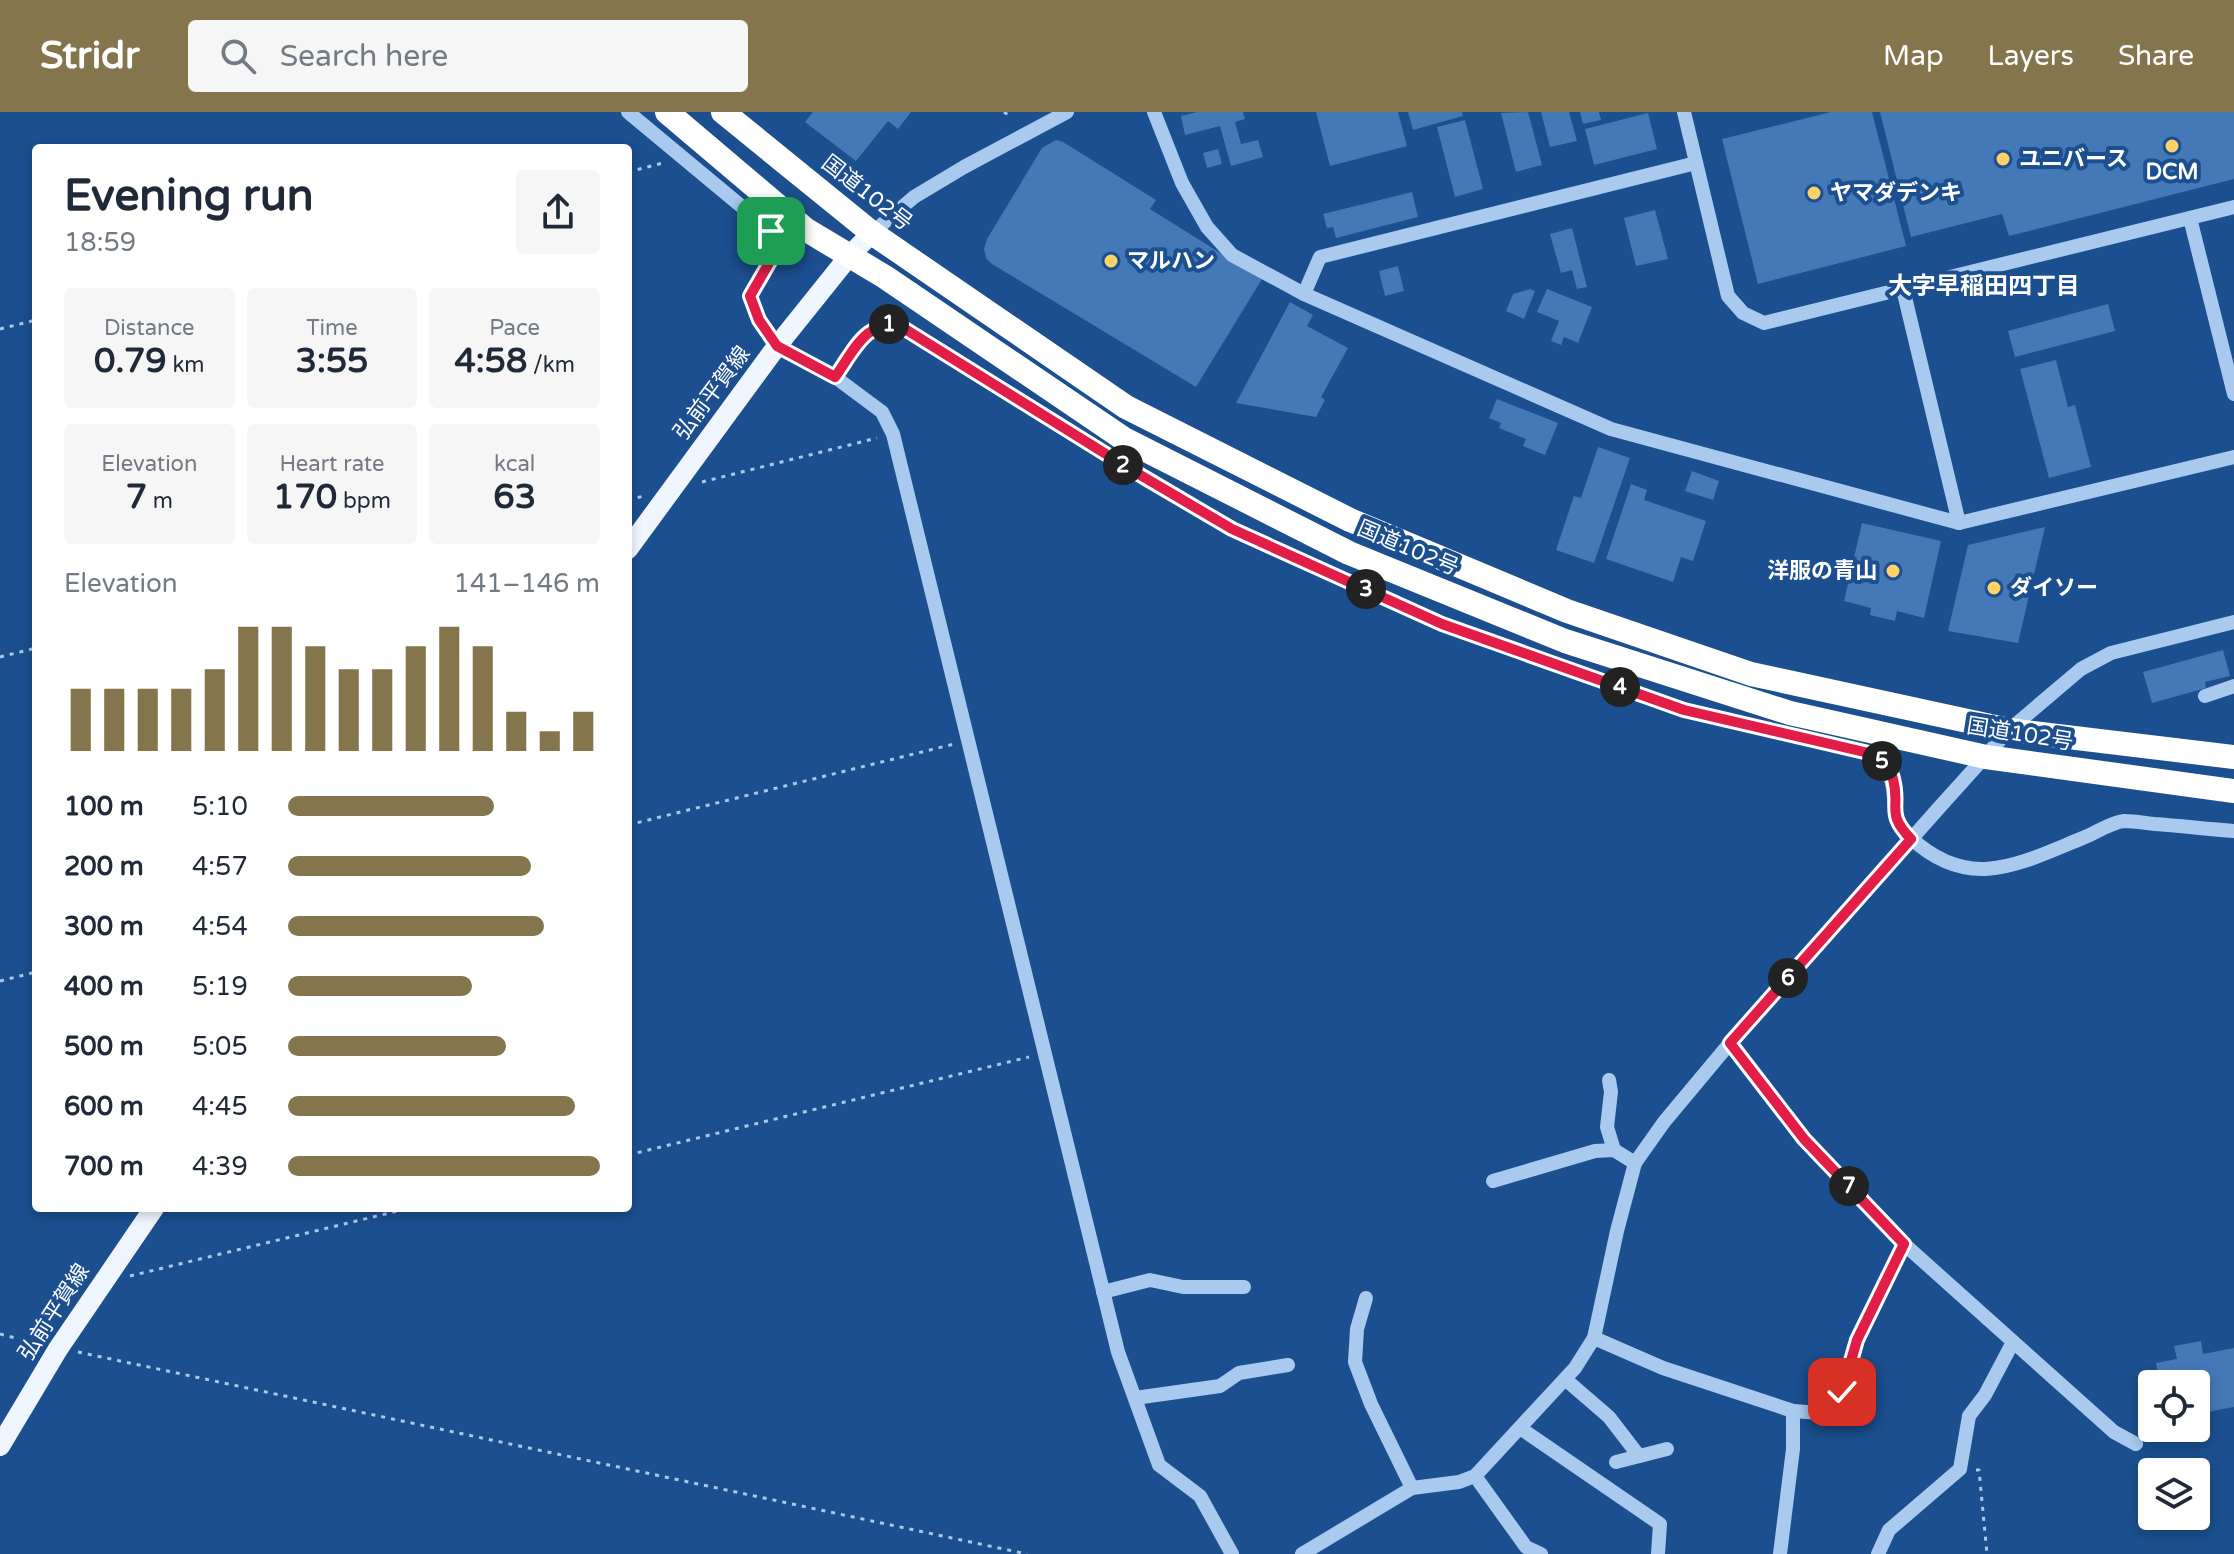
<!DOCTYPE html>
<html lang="en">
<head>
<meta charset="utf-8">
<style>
	:root { --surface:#fff; --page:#f6f6f7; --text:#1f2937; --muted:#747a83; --accent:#84754c }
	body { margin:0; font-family:"Varela Round","Noto Sans JP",sans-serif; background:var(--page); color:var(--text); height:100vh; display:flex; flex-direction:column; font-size:30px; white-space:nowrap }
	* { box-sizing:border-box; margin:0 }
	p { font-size:26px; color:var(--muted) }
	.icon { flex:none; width:44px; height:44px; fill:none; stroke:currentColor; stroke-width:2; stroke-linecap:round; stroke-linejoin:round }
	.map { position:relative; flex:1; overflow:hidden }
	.side { position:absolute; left:32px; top:32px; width:600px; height:1068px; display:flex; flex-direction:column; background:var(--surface); border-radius:8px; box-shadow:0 4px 12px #0003 }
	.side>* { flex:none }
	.tools { position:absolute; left:2138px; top:1258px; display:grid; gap:16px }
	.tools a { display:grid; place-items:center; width:72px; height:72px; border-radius:8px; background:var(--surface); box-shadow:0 4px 12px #0003; font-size:40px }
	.pin { position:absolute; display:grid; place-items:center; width:68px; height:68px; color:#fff; margin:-34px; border-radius:16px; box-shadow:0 4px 12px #0006 }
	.km { position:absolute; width:40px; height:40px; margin:-20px; border-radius:50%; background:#222; color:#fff; font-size:22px; line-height:40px; text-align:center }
	.round { display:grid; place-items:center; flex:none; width:84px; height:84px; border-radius:8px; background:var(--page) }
	.head { display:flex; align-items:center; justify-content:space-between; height:136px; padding:0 32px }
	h1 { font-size:44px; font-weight:700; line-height:60px }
	.figures { display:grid; grid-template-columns:repeat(3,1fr); gap:12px; height:136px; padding:8px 32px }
	.figures div { display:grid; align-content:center; border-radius:8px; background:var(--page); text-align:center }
	.figures b { font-size:34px; font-weight:700 }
	.figures small { font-size:22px; font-weight:400 }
	.figures p { font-size:22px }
	.chart { height:224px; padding:16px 32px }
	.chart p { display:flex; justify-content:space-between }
	.chart svg { width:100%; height:144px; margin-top:8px; stroke:var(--accent); stroke-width:6 }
	ul { padding:0 32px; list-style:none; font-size:26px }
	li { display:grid; grid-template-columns:128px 96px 1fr; align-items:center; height:60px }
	li i { height:20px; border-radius:10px; background:var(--accent) }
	header { display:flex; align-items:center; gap:48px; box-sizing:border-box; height:112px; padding:0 40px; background:var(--accent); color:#fff }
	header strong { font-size:38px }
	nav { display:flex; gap:44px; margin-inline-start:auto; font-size:28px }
	.search { width:560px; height:72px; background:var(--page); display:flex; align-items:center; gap:20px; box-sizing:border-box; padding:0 28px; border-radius:8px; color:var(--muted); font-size:30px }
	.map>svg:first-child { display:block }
	.building { fill:#4478b7 }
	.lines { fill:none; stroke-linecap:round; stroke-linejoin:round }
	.path { stroke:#a9c9ee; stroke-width:3; stroke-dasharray:4 6; stroke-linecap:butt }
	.minor { stroke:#a9c9ee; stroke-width:14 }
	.major { stroke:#f0f6ff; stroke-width:20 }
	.highway { stroke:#fff; stroke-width:24 }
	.route-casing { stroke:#fff; stroke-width:16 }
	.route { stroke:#e11d48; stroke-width:10 }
	.poi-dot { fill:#ffd166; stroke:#1b4f8f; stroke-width:3 }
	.labels { text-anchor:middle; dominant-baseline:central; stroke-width:8; stroke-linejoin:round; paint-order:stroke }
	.poi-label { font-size:22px; font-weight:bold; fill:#fff; stroke:#1b4f8f; text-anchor:start }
	.street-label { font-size:22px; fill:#fff; stroke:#1b4f8f }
	.neighbourhood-label { font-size:24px; font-weight:bold; fill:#fff; stroke:#1b4f8f }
</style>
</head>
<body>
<header>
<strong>Stridr</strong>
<div class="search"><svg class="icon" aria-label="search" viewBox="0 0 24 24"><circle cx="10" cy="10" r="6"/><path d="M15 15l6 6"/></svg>Search here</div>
<nav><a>Map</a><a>Layers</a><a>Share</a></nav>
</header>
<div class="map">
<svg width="2234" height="1442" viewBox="0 0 2234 1442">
	<rect width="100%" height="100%" fill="#1b4f8f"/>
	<!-- building -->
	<g class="building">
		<path d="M 813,0 L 911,0 L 898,17 L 888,9 L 856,49 L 805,10 Z"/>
		<path d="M 1197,0 L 1243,0 L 1245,7 L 1235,10 L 1241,32 L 1258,28 L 1263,45 L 1231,54 L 1220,14 L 1185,23 L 1181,4 Z"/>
		<path d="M 1316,0 L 1398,0 L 1407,34 L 1330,54 Z"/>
		<path d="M 1408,0 L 1462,0 L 1463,4 L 1413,18 Z"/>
		<path d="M 1528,0 L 1542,53 L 1516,60 L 1501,1 Z"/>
		<path d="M 1541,0 L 1569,0 L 1577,29 L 1550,35 Z"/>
		<path d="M 1580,0 L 1599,0 L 1601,8 L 1583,12 Z"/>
		<path d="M 1831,0 L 1872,0 L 1906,134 L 1758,172 L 1722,27 Z"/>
		<path d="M 1880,0 L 2234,0 L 2234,67 L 2009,124 L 2002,102 L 1911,125 Z"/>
		<path d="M 1648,1 L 1657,37 L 1594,53 L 1585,17 Z"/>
		<path d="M 1465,8 L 1483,77 L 1455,85 L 1437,15 Z"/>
		<path d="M 1056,28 L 1063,30 L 1156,88 L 1150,97 L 1262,167 L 1196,275 L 992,152 L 986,146 L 984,137 L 987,127 L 1042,36 Z"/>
		<path d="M 1218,37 L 1222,52 L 1207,56 L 1203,41 Z"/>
		<path d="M 1412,80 L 1418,105 L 1336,126 L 1333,115 L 1327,116 L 1323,102 Z"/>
		<path d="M 1655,98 L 1668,147 L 1636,154 L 1624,106 Z"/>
		<path d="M 1572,116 L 1587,175 L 1577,177 L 1572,158 L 1561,161 L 1550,122 Z"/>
		<path d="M 1398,154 L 1404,179 L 1385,184 L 1379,159 Z"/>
		<path d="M 1530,177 L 1535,179 L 1524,207 L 1506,199 L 1513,182 Z"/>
		<path d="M 1547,177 L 1592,195 L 1578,231 L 1564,225 L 1561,233 L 1551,229 L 1559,209 L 1537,200 Z"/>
		<path d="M 1290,190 L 1313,203 L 1307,214 L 1348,236 L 1321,285 L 1325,288 L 1316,305 L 1236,291 Z"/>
		<path d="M 2108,192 L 2115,219 L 2015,245 L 2008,219 Z"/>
		<path d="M 2056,248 L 2068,295 L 2075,293 L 2091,355 L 2049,366 L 2020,257 Z"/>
		<path d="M 1497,287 L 1558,311 L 1545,343 L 1523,334 L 1526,327 L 1499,316 L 1501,311 L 1489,306 Z"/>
		<path d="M 1598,335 L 1630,346 L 1594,451 L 1556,438 L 1574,384 L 1581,386 Z"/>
		<path d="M 1692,359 L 1719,369 L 1713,388 L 1685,379 Z"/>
		<path d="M 1631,372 L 1647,378 L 1644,388 L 1706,409 L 1693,449 L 1681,445 L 1673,470 L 1606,447 Z"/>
		<path d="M 1862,411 L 1941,429 L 1924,506 L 1897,499 L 1895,509 L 1870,503 L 1871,496 L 1844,489 Z"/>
		<path d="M 2045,415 L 2018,531 L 1948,519 L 1968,433 Z"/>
		<path d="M 2223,538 L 2230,564 L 2205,570 L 2206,576 L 2152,591 L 2143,560 Z"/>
		<path d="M 2201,1229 L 2203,1242 L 2234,1236 L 2234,1295 L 2196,1302 L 2196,1272 L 2160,1272 L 2156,1251 L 2177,1247 L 2174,1234 Z"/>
	</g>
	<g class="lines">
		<!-- path -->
		<g class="path">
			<path d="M 1004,0 L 1008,3"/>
			<path d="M 628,60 L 663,51"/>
			<path d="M 0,217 L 36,208"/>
			<path d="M 702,370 L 877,326"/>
			<path d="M 628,388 L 644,384"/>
			<path d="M 0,545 L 36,536"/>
			<path d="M 628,713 L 954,632"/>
			<path d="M 0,869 L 36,860"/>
			<path d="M 628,1043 L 1029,945"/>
			<path d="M 130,1164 L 410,1096"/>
			<path d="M 0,1222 L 39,1232"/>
			<path d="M 78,1240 L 1027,1442"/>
			<path d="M 1976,1358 L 1979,1358 L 1987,1442"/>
		</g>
		<!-- minor -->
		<g class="minor">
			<path d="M 628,0 L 771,119 L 772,146 L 750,184 L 759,208 L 777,234 L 835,265 L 882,300 L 893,322 L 1118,1240 L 1159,1353 L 1200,1384 L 1232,1442"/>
			<path d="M 1154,0 L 1182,71 L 1207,115 L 1232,143 L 1304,182 L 1611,317 L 1959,411 L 2234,345"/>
			<path d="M 1684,0 L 1728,184 L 1743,201 L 1764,211 L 2234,95"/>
			<path d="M 2190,106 L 2234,282"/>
			<path d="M 872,121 L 914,85 L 964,55 L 1067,0"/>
			<path d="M 1903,177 L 1959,411"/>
			<path d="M 1304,182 L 1320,145 L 1696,51"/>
			<path d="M 835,265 C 854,239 868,203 905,217 L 1130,357 L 1232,417 L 1442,512 L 1684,598 L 1873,642 C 1910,674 1879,697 1911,726 C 1970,781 2021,751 2085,725 C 2097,720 2112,710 2124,709 C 2134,709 2145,711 2155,712 C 2181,714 2208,717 2234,719"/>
			<path d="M 2205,584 L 2234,574"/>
			<path d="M 1730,931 L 1804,1027 L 1904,1132 L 2114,1320 L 2136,1332"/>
			<path d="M 1609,968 L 1611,980 L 1607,1015 L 1614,1038"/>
			<path d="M 1493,1069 L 1595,1039 L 1614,1038 L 1635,1051"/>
			<path d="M 1103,1180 L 1150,1168 L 1183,1175 L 1244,1175"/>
			<path d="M 1366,1186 L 1357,1217 L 1355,1250 L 1371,1292 L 1412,1376"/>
			<path d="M 1594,1226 L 1663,1256 L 1793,1299 L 1793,1337 L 1780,1442"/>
			<path d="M 1565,1267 L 1609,1305 L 1639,1344"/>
			<path d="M 1135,1286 L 1220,1274 L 1239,1261 L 1288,1253"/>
			<path d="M 1793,1299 L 1834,1302 L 1852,1251 L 1857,1228 L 1904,1132"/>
			<path d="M 1520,1316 L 1660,1412 L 1658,1442"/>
			<path d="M 1616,1350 L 1667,1337"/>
			<path d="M 1475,1364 L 1526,1435 L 1541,1442"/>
			<path d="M 1302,1442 L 1412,1376 L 1459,1370 L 1475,1364 L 1575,1256 L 1594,1226 L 1617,1119 L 1635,1051 L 1664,1010 L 1730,931 L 1937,698 L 2009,618 L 2081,557 L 2111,541 L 2234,510"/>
			<path d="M 1878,1442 L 1889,1418 L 1960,1357 L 1969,1304 L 1985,1283 L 2013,1230"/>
		</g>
		<!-- major -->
		<g class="major">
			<path d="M 628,437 L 777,234 L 850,143 L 872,121"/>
			<path d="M 0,1334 L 58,1237 L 154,1096"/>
		</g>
		<!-- highway -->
		<g class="highway">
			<path d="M 667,0 L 805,117 L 885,165 L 1124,327 L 1349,441 L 1565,529 L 1790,601 L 1986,645 L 2234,679"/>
			<path d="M 723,0 L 872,121 L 1126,295 L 1350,408 L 1567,499 L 1751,562 L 2009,618 L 2234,645"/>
		</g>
	</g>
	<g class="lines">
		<!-- route casing -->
		<g class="route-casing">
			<path id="route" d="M 771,119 L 772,146 L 750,184 L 759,208 L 777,234 L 835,265 C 854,239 867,203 905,217 L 1130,357 L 1232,417 L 1442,512 L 1684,598 L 1873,642 C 1881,649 1891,656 1893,667 C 1901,696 1885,700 1911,727 L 1730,931 L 1804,1027 L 1904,1132 L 1857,1228 L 1842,1280"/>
		</g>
		<!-- route -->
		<use href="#route" class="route"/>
	</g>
	<!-- markers -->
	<g class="poi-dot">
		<circle cx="2172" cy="34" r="8"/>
		<circle cx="2003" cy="47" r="8"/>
		<circle cx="1814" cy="81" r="8"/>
		<circle cx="1111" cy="149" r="8"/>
		<circle cx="1893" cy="459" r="8"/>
		<circle cx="1994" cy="476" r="8"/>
	</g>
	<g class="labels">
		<!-- poi labels -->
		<g class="poi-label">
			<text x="2019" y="47">ユニバース</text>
			<text x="2172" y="60" text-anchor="middle">DCM</text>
			<text x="1830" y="81">ヤマダデンキ</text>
			<text x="1127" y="149">マルハン</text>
			<text x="1877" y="459" text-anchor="end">洋服の青山</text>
			<text x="2010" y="476">ダイソー</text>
		</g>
		<!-- street labels -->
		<g class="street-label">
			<text transform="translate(867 81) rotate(38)">国道102号</text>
			<text transform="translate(712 281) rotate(-53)">弘前平賀線</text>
			<text transform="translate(1408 436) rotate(23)">国道102号</text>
			<text transform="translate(2020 622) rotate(9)">国道102号</text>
			<text transform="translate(54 1200) rotate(-57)">弘前平賀線</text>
		</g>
		<!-- neighbourhood labels -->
		<g class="neighbourhood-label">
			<text x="1984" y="174">大字早稲田四丁目</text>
		</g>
	</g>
</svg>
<div class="tools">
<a><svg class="icon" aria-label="locate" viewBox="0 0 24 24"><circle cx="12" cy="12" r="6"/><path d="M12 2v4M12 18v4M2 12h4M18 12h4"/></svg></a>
<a><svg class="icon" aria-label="layers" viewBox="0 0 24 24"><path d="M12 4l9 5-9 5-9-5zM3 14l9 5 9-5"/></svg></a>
</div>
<div class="pin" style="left:771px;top:119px;background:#1e9e55"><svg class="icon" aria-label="arrive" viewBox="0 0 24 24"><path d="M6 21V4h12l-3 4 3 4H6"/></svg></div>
<div class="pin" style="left:1842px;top:1280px;background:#d93025"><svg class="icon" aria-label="check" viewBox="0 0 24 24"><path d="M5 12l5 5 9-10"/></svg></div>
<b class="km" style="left:889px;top:212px">1</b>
<b class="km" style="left:1123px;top:353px">2</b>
<b class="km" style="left:1366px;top:477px">3</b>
<b class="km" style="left:1620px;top:575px">4</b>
<b class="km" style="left:1882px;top:649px">5</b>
<b class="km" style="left:1788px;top:866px">6</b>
<b class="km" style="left:1849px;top:1074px">7</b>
<section class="side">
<div class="head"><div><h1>Evening run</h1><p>18:59</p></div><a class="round"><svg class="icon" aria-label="share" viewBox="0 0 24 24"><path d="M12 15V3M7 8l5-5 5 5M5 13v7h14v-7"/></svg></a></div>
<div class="figures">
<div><p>Distance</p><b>0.79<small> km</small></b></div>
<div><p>Time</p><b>3:55</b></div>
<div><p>Pace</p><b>4:58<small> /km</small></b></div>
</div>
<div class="figures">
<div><p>Elevation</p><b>7<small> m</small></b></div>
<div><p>Heart rate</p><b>170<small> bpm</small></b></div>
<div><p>kcal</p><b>63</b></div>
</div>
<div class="chart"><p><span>Elevation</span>141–146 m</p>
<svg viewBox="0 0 160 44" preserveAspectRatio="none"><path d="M5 44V25M15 44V25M25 44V25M35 44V25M45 44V19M55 44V6M65 44V6M75 44V12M85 44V19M95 44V19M105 44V12M115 44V6M125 44V12M135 44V32M145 44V38M155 44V32"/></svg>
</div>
<ul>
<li><b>100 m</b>5:10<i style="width:66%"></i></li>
<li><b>200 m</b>4:57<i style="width:78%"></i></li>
<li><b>300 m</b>4:54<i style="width:82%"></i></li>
<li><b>400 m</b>5:19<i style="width:59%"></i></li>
<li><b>500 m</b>5:05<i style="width:70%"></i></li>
<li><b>600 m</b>4:45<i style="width:92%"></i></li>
<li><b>700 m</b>4:39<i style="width:100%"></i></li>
</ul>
</section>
</div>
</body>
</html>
